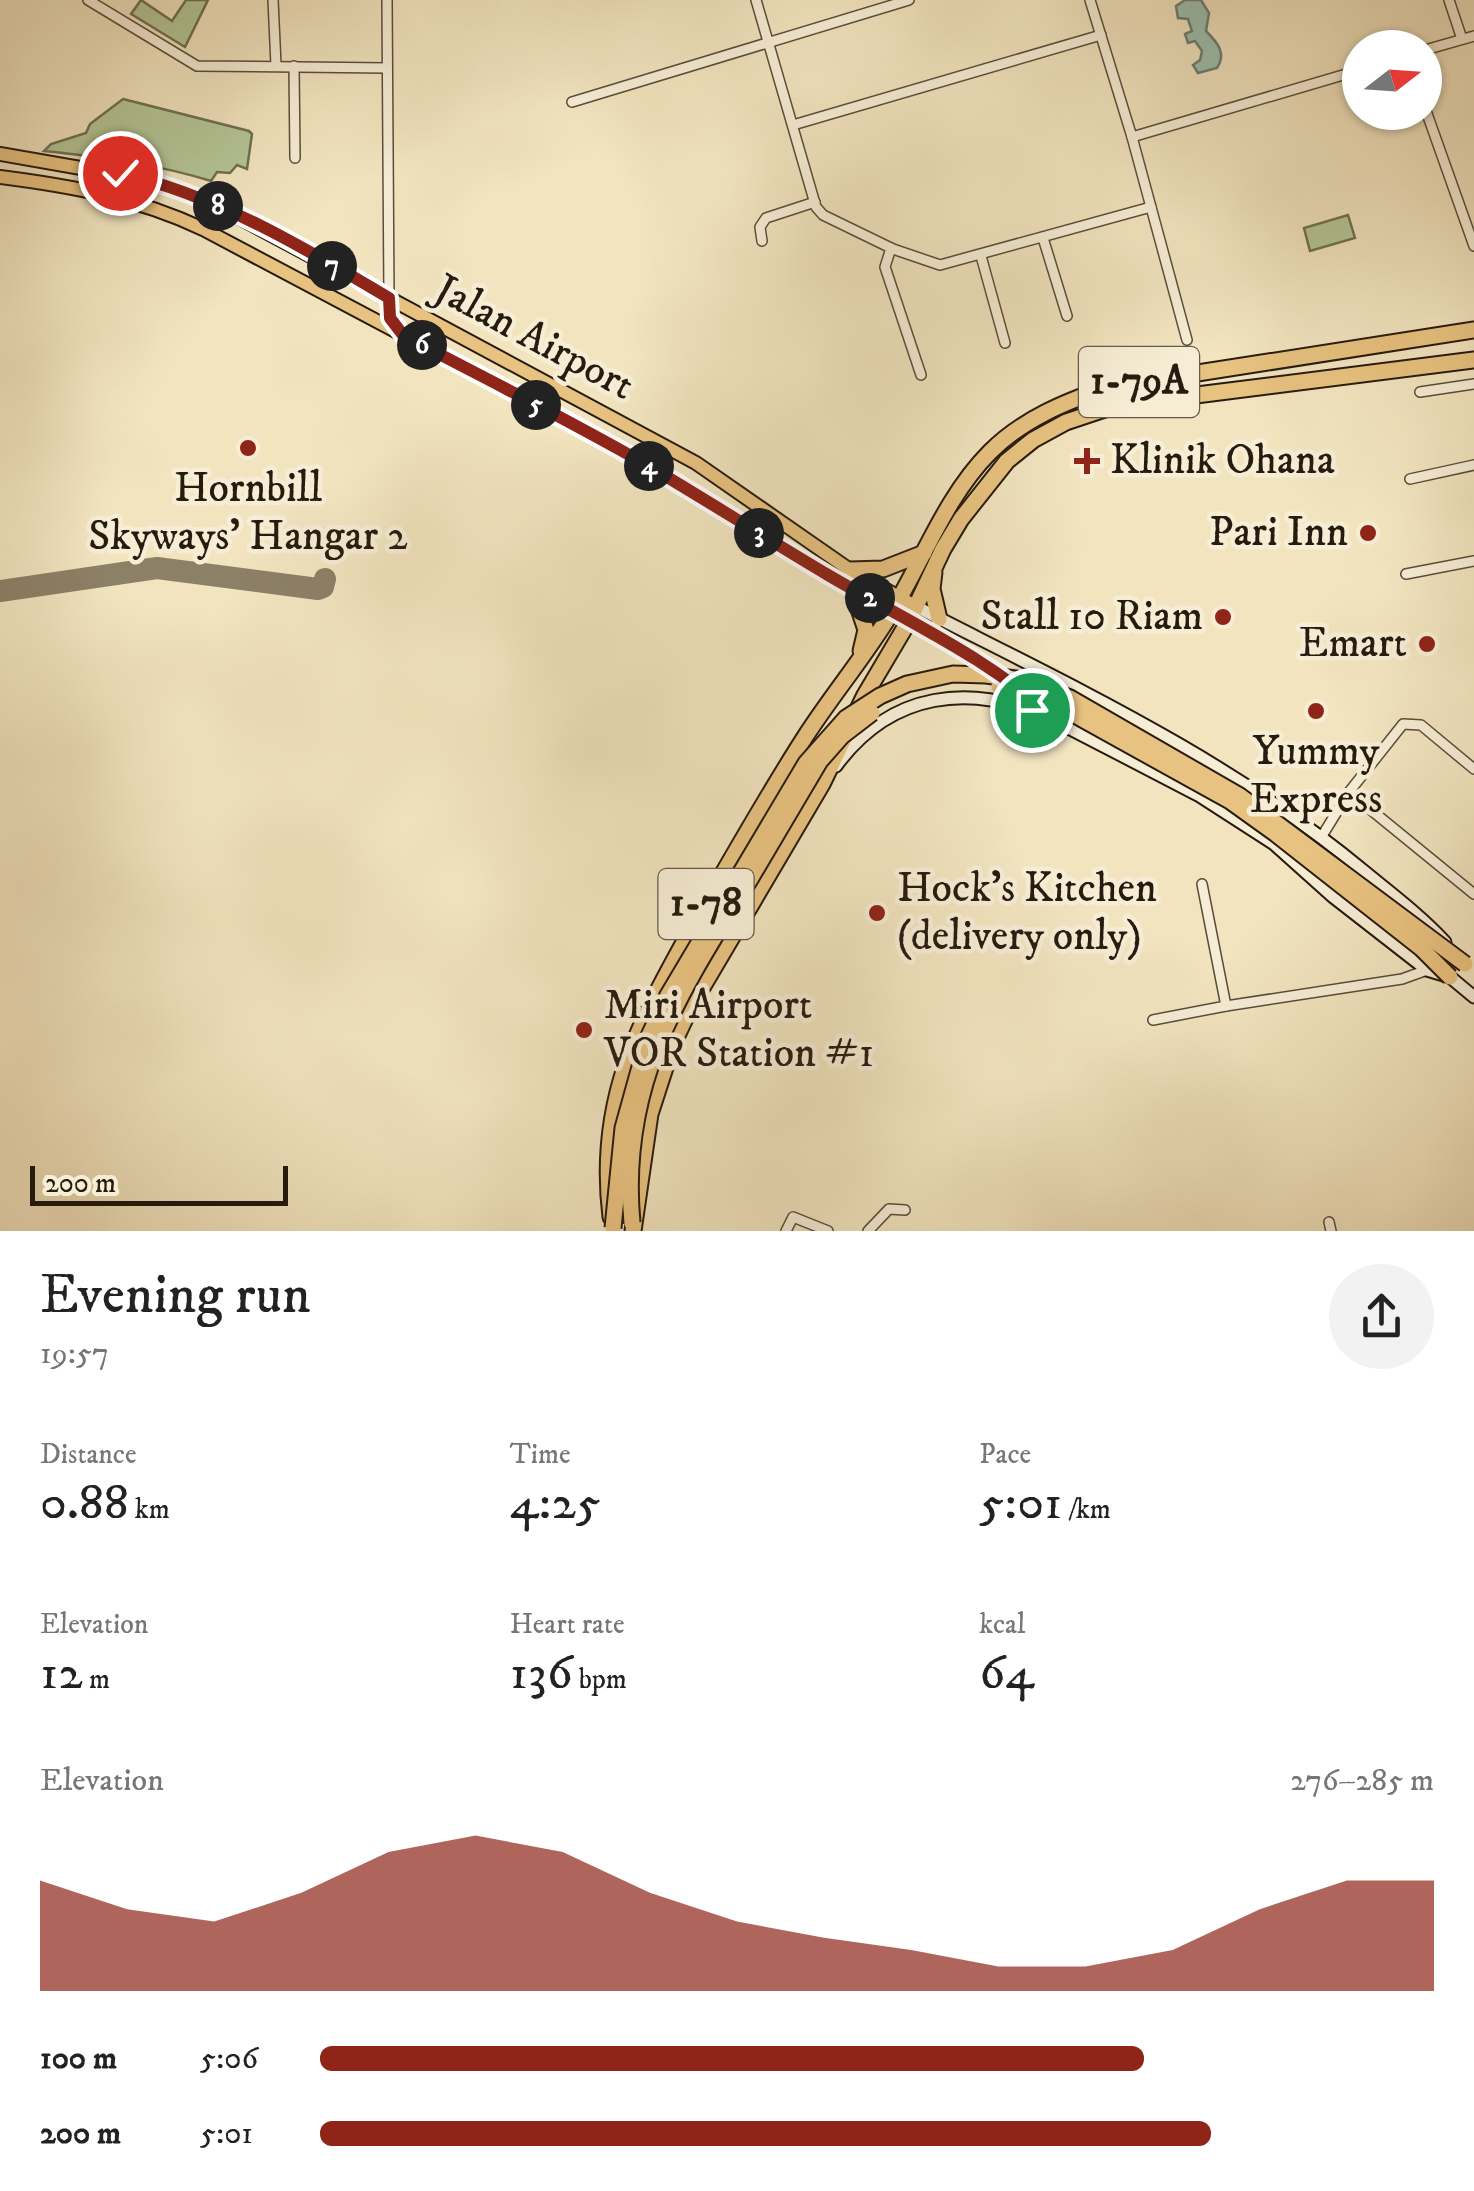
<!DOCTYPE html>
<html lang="en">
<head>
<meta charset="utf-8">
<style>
	:root { --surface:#fff; --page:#f2f2f2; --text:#222; --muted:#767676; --accent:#8f2418 }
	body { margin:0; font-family:"IM FELL DW Pica",serif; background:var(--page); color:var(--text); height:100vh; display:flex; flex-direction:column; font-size:38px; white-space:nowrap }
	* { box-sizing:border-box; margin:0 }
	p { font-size:32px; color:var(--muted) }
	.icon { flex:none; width:55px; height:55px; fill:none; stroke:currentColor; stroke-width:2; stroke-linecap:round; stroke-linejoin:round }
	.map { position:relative; height:1231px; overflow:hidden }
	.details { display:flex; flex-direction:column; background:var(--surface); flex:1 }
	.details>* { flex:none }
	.needle { width:65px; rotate:73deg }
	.tools { position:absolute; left:1342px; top:30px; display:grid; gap:20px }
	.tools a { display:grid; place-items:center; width:100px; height:100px; border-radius:50%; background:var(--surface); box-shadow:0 2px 8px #0004; font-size:50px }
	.scale { position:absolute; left:30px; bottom:25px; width:258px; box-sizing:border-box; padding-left:10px; border:5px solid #271b0f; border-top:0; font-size:28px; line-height:35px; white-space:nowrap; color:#271b0f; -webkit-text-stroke:8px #f6edd5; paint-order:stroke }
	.pin { position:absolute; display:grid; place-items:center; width:85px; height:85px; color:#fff; margin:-42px; border:5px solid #fff; border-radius:50%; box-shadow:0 2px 10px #0007 }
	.km { position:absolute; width:50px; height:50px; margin:-25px; border-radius:50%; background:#222; color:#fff; font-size:28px; line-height:50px; text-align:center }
	.round { display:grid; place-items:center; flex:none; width:105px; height:105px; border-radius:52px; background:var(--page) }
	.head { display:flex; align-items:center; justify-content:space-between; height:170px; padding:0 40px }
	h1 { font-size:55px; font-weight:600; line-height:75px }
	.figures { display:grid; grid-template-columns:repeat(3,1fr); gap:15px; height:170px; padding:10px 40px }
	.figures div { display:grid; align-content:center }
	.figures b { font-size:50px; font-weight:600 }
	.figures small { font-size:28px; font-weight:400 }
	.figures p { font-size:28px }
	.chart { height:280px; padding:20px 40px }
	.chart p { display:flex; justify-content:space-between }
	.chart svg { width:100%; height:180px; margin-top:10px; fill:var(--accent); opacity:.7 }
	ul { padding:0 40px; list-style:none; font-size:32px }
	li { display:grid; grid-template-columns:160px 120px 1fr; align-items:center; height:75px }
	li i { height:25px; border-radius:12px; background:var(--accent) }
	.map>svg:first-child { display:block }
	.green { fill:#b4c596; stroke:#6e7052; stroke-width:2.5 }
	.water { fill:#9bbfb0; stroke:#6d7d70; stroke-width:2.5 }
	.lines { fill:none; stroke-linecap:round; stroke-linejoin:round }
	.taxiway { stroke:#8c8067; stroke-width:22 }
	.street-casing { stroke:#5a4d3b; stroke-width:12 }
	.secondary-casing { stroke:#271b0f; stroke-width:15 }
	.primary-casing { stroke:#271b0f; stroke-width:16 }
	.highway-casing { stroke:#271b0f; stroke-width:19 }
	.street { stroke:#f6edd5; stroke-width:9 }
	.secondary { stroke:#f6edd5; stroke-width:11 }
	.primary { stroke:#e8c280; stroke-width:12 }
	.highway { stroke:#e8c280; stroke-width:15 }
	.highway-bridge-casing { stroke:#271b0f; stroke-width:19; stroke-linecap:butt }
	.highway-bridge { stroke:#e8c280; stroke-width:15 }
	.route-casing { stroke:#fff; stroke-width:20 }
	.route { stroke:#8f2418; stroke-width:12 }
	.poi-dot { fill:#8f2418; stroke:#f6edd5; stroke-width:4 }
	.labels { text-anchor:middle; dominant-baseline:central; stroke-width:9; stroke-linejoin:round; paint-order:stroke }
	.shield { fill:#f6edd5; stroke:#655a4a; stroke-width:2.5 }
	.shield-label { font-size:40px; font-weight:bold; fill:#271b0f }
	.street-label { font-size:42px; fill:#271b0f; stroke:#f6edd5 }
	.poi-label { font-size:42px; fill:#271b0f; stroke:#f6edd5; text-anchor:start }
</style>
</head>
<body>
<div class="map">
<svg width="1474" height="1231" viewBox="0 0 1474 1231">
	<rect width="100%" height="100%" fill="#f1e4bf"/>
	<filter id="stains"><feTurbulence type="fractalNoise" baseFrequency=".002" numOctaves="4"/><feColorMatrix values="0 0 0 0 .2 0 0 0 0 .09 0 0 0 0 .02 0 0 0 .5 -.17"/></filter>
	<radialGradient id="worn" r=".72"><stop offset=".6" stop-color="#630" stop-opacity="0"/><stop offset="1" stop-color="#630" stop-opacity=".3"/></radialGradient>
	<!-- green -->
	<g class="green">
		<path d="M 141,0 L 172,21 L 186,0 L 208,0 L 185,47 L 131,14 Z"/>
		<path d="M 123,99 L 249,131 L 252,134 L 247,169 L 237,165 L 230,173 L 217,172 L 211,181 C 156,164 101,157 44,151 L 51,144 L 86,133 L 90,124 Z"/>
		<path d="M 1348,215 L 1355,238 L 1310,251 L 1304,228 Z"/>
	</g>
	<!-- water -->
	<path class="water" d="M 1185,0 L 1201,0 L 1209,13 L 1206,31 C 1217,42 1227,53 1217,68 L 1198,73 L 1193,65 L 1200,60 L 1202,51 L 1195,41 L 1188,43 L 1185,34 L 1192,31 L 1188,19 L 1178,18 L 1176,6 Z"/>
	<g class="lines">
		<!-- taxiway -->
		<path class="taxiway" d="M 0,591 L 157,568 L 318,589 L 323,587 L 325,579"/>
		<!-- street casing -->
		<g class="street-casing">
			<g id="street">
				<path d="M 88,0 L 197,66 L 387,68"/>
				<path d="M 273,0 L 276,65"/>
				<path d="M 387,0 L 389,298"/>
				<path d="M 756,0 L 816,207 L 823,215 L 893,249 L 940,265 L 1151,207"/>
				<path d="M 1090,0 L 1132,137 L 1187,340"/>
				<path d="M 1449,0 L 1462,39"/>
				<path d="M 1425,50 L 1474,36"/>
				<path d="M 294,66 L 295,158"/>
				<path d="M 572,102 L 909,0"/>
				<path d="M 1425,108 L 1474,246"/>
				<path d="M 793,125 L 1101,35"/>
				<path d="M 1132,137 L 1360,70"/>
				<path d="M 1043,238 L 1067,316"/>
				<path d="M 762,241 L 760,227 L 766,218 L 815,202"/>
				<path d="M 891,248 L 885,267 L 921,375"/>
				<path d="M 981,256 L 1005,343"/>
				<path d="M 1420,392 L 1474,384"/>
				<path d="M 1410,479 L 1474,465"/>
				<path d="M 1406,574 L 1474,561"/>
				<path d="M 1349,792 L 1474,894"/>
				<path d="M 1322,836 L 1349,792 L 1403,724 L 1421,725 L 1474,769"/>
				<path d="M 1202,884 L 1226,1006"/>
				<path d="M 1153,1020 L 1226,1006 L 1402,979 L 1427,970"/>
				<path d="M 1329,1222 L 1331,1231"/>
				<path d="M 786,1231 L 793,1217 L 828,1231"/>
				<path d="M 868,1231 L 889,1209 L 905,1210"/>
			</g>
		</g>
		<!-- secondary casing -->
		<g class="secondary-casing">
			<g id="secondary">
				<path d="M 915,606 C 1073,687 1228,758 1365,872 C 1393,895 1421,916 1445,942"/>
				<path d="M 910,619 L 1000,675"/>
				<path d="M 1035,700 L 1059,723 L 1198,795 L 1274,844 L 1332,896 L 1427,970 L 1450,977 L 1474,997"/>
				<path d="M 836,766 C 891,691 971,682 1051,719"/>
			</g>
		</g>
		<!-- primary casing -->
		<g class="primary-casing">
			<g id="primary">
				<path d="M 0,154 L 155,181 L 212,203 L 696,463 L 850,570 L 915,606"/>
				<path d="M 0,177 C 71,186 138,198 203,229 L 622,451 L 832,577 L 910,619"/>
			</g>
		</g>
		<!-- highway casing -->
		<g class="highway-casing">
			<g id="highway">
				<path d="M 850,570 L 883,569 L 924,553"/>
				<path d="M 934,572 L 932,589 L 939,619"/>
				<path d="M 852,588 L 866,630 L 861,651"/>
				<path d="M 611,1217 C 596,1097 641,1020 697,919 C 732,858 767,796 805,737 C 832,695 865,656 891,613 C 923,560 946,496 990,452 C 1023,419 1065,402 1108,387 L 1474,330"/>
				<path d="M 633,1231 L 650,1114 L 672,1046 L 690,1008 L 822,784 L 865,695 L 910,619 L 943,549 L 961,519 L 1007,461 L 1033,440 L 1066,422 L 1117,405 L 1474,360"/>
			</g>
		</g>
		<!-- street -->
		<use href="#street" class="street"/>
		<!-- secondary -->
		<use href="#secondary" class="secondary"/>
		<!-- primary -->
		<use href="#primary" class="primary"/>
		<!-- highway -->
		<use href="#highway" class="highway"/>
		<!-- highway-bridge casing -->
		<g class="highway-bridge-casing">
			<g id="highway-bridge">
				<path d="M 999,686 L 1055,704 L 1230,801 L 1276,834 L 1421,948 L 1450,977"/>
				<path d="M 632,1223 C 619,1084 679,994 749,881 C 773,841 796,801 820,761 L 842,736 L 872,713"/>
				<path d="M 613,1228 L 623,1128 L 648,1038 L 668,995 L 806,763 L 846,718 L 880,696 L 907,684 L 953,674 L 986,675 L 1022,680 L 1070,698 L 1240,796 L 1465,964"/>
			</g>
		</g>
		<!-- highway-bridge -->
		<use href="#highway-bridge" class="highway-bridge"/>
	</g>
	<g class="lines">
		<!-- route casing -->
		<g class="route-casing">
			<path id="route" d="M 120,173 C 216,195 305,248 389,298 L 390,318 L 403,335 C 486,379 571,421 652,468 C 711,503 769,540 828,575 C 908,622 992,659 1059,723 L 1032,710"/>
		</g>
		<!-- route -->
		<use href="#route" class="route"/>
	</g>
	<!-- markers -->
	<g class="poi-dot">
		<circle cx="248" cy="448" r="10"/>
		<path d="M1082 446h10v10h10v10h-10v10h-10v-10h-10v-10h10z"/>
		<circle cx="1368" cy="533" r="10"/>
		<circle cx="1223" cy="617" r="10"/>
		<circle cx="1427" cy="644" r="10"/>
		<circle cx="1316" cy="711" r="10"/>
		<circle cx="877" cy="913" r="10"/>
		<circle cx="584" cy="1030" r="10"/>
	</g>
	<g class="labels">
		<!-- shield labels -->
		<g class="shield">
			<rect x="1079" y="347" width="120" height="70" rx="8"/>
			<rect x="658.5" y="869" width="95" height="70" rx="8"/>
		</g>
		<g class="shield-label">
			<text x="1139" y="382">1-79A</text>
			<text x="706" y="904">1-78</text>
		</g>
		<!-- street labels -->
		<g class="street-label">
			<text transform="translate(534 338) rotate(28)">Jalan Airport</text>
		</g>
		<!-- poi labels -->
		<g class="poi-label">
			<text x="1110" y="461">Klinik Ohana</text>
			<text x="248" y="489" text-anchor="middle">Hornbill<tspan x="248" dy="48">Skyways' Hangar 2</tspan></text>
			<text x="1348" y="533" text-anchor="end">Pari Inn</text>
			<text x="1203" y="617" text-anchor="end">Stall 10 Riam</text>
			<text x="1407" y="644" text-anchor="end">Emart</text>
			<text x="1316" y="752" text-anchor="middle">Yummy<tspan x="1316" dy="48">Express</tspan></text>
			<text x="897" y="889">Hock's Kitchen<tspan x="897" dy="48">(delivery only)</tspan></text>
			<text x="604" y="1006">Miri Airport<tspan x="604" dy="48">VOR Station #1</tspan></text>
		</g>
	</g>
	<rect width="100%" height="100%" filter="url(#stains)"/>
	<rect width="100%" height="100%" fill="url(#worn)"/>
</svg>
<div class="tools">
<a><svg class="needle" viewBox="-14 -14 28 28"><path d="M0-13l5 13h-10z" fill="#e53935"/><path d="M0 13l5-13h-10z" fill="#767676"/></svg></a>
</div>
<div class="scale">200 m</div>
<div class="pin" style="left:1032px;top:710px;background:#1e9e55"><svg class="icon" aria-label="arrive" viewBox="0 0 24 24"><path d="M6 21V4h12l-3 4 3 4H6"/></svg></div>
<div class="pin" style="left:120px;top:173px;background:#d93025"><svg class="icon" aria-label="check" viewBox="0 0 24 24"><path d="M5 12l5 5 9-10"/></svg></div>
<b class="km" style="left:870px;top:598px">2</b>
<b class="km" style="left:759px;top:533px">3</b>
<b class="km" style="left:649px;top:466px">4</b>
<b class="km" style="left:536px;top:405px">5</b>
<b class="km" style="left:422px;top:345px">6</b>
<b class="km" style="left:332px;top:266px">7</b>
<b class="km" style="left:218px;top:206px">8</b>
</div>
<section class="details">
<div class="head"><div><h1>Evening run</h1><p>19:57</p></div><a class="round"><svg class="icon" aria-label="share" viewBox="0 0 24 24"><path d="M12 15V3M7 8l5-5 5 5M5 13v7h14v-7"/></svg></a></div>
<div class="figures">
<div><p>Distance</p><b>0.88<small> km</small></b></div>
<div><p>Time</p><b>4:25</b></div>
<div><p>Pace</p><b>5:01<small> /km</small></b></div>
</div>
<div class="figures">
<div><p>Elevation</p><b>12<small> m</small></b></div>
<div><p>Heart rate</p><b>136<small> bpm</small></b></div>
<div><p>kcal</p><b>64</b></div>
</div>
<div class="chart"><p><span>Elevation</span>276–285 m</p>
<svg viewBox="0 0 160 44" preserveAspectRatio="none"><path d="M0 44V17L10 24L20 27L30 20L40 10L50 6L60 10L70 20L80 27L90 31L100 34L110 38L120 38L130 34L140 24L150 17L160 17V44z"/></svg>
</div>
<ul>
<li><b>100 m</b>5:06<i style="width:74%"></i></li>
<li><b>200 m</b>5:01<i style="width:80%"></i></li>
</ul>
</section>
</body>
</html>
